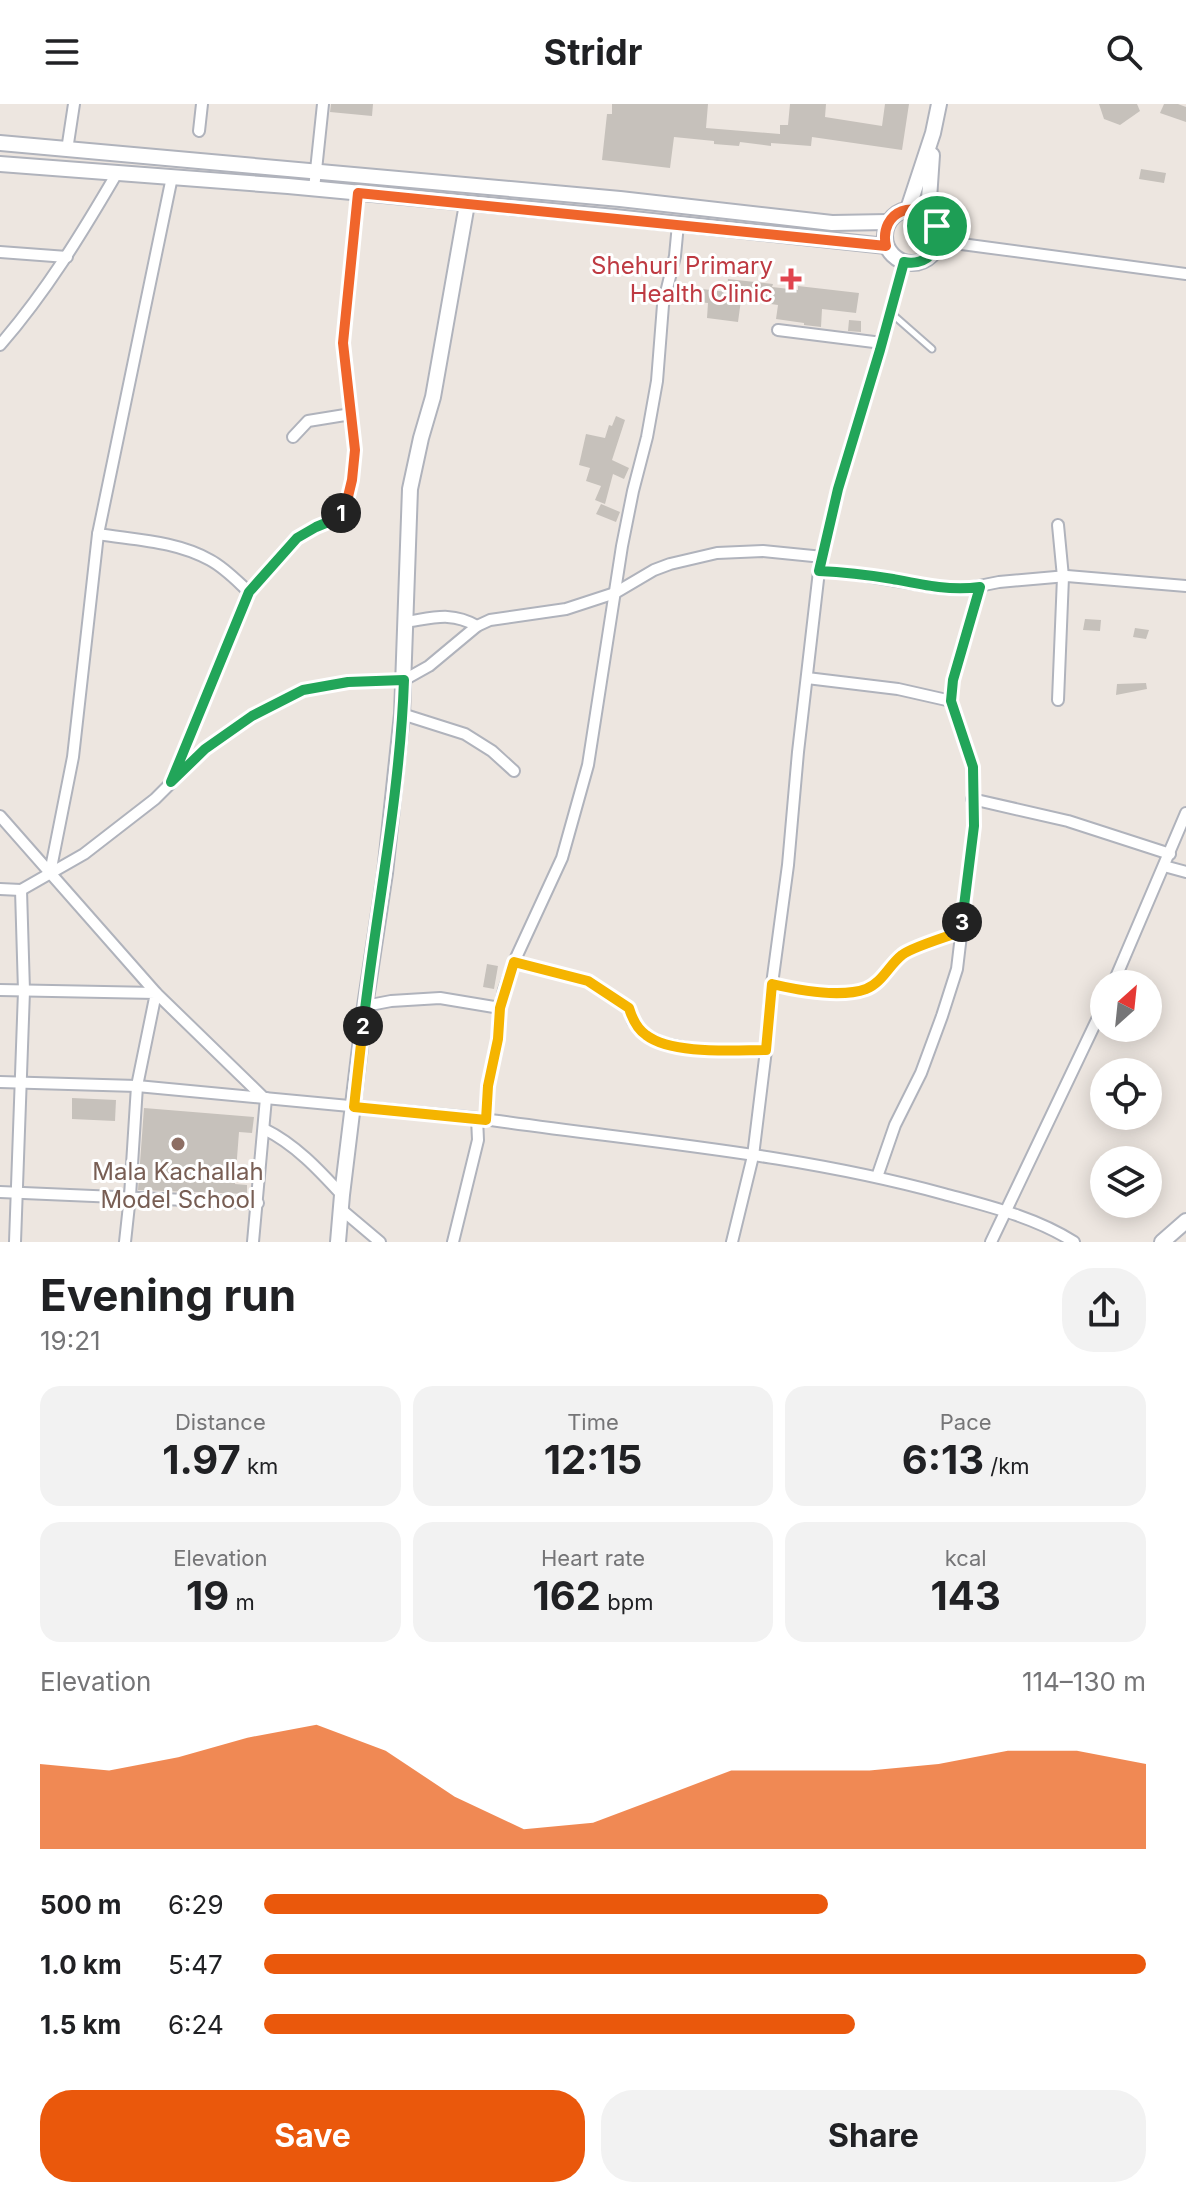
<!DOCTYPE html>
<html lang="en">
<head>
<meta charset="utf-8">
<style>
	:root { --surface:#fff; --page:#f2f2f2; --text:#202124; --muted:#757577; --accent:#ea580c }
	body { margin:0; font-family:Inter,sans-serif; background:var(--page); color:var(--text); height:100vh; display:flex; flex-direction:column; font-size:30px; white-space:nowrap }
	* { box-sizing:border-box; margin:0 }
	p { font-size:26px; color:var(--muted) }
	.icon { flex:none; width:44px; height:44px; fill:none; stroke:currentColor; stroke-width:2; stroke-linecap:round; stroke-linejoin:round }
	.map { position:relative; height:1138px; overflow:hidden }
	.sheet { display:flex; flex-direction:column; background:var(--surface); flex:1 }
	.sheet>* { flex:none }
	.needle { width:52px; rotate:27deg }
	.tools { position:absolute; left:1090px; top:866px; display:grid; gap:16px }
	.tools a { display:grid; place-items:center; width:72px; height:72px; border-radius:50%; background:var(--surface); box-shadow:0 4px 20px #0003; font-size:40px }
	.pin { position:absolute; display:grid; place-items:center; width:68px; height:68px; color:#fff; margin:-34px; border:4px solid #fff; border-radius:50%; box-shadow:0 2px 8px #0007 }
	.km { position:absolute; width:40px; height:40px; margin:-20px; border-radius:50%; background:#222; color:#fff; font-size:22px; line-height:40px; text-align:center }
	.round { display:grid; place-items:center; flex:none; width:84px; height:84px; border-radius:32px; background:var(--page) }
	.overview { display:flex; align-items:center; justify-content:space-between; height:136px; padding:0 40px }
	h1 { font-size:44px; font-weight:700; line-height:60px }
	.stats { display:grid; grid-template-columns:repeat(3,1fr); gap:12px; height:136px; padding:8px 40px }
	.stats div { display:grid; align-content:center; border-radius:20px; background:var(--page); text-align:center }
	.stats b { font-size:40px; font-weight:700 }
	.stats small { font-size:22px; font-weight:400 }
	.stats p { font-size:22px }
	.chart { height:224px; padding:16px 40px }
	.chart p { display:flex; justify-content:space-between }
	.chart svg { width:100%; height:144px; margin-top:8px; fill:var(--accent); opacity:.7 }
	.button { display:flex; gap:16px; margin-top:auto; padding:16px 40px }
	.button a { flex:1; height:92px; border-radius:32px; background:var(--accent); color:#fff; font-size:32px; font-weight:700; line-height:92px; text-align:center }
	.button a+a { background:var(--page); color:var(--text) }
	ul { padding:0 40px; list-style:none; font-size:26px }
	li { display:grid; grid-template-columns:128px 96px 1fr; align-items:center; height:60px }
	li i { height:20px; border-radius:10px; background:var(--accent) }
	header { display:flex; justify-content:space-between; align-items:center; height:104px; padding:0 40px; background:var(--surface); font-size:36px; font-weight:700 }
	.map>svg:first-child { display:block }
	.building { fill:#c6c1bb }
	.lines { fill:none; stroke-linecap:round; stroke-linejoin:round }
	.lane-casing { stroke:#b0b3bc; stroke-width:9 }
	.street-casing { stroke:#b0b3bc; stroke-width:14 }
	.secondary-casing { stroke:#b0b3bc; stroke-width:18 }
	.lane { stroke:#fff; stroke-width:5 }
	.street { stroke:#fff; stroke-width:10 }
	.secondary { stroke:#fff; stroke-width:14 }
	.split-1-casing { stroke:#fff; stroke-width:16 }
	.split-2-casing { stroke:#fff; stroke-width:16 }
	.split-3-casing { stroke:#fff; stroke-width:16 }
	.split-4-casing { stroke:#fff; stroke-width:16 }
	.split-1 { stroke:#f0652b; stroke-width:10 }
	.split-2 { stroke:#22a559; stroke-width:10 }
	.split-3 { stroke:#f5b400; stroke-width:10 }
	.split-4 { stroke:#22a559; stroke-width:10 }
	.health-dot { fill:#e0444e; stroke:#fff; stroke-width:3 }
	.education-dot { fill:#8d6e63; stroke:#fff; stroke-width:3 }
	.labels { text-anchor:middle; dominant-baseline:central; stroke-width:6; stroke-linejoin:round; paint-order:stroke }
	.health-label { font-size:24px; fill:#be3a42; stroke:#fff; text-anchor:end }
	.education-label { font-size:24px; fill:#785e54; stroke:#fff }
</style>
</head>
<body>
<header><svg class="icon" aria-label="menu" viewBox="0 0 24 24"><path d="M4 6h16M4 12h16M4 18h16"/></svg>Stridr<svg class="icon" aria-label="search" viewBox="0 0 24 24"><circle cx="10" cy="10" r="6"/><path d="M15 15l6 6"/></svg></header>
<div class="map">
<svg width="1186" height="1138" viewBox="0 0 1186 1138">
	<rect width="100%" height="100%" fill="#ede6e0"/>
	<!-- building -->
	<g class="building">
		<path d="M 331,0 L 373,0 L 372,12 L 330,8 Z"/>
		<path d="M 612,0 L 708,0 L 706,24 L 780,30 L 780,21 L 788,21 L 790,0 L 826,0 L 825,13 L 882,22 L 885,0 L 909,0 L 902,46 L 812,33 L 811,42 L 771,39 L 771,42 L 740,38 L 739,42 L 714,40 L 714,37 L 674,33 L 670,64 L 602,56 L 607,10 L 612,10 Z"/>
		<path d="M 1099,0 L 1137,0 L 1140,7 L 1120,21 L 1104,15 Z"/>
		<path d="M 1164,0 L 1178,0 L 1186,3 L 1186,18 L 1160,9 Z"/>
		<path d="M 1141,65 L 1166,69 L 1164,79 L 1139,75 Z"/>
		<path d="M 728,175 L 773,180 L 772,183 L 798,186 L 798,182 L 859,189 L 856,209 L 822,205 L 821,223 L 804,221 L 804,219 L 776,215 L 778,201 L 741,196 L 738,218 L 707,214 L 708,199 L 685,197 L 686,183 L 727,188 Z"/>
		<path d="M 849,216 L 861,217 L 861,228 L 848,227 Z"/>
		<path d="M 616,312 L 625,316 L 612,356 L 629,364 L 624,375 L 613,370 L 605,400 L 595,396 L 601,382 L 586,377 L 590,364 L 579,361 L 586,330 L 605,334 L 609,321 L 612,322 Z"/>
		<path d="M 601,400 L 620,408 L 616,418 L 596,410 Z"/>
		<path d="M 1085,515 L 1101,516 L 1100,527 L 1083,526 Z"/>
		<path d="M 1135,524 L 1149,526 L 1146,535 L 1133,533 Z"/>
		<path d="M 1146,579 L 1147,585 L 1116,591 L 1117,580 Z"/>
		<path d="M 487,860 L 498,862 L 494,885 L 483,883 Z"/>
		<path d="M 72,994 L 116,996 L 115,1017 L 72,1015 Z"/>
		<path d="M 144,1004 L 254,1013 L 252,1029 L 239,1028 L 235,1080 L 247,1081 L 247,1090 L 138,1086 Z"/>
	</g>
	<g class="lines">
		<!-- lane casing -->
		<g class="lane-casing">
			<path id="lane" d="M 891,209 L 932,245"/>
		</g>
		<!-- street casing -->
		<g class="street-casing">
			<g id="street">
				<path d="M 199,27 L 202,0"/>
				<path d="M 67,46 L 74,0"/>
				<path d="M 314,85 L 323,0"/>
				<path d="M 939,137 L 1186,170"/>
				<path d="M 0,148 L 67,153"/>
				<path d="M 778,226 L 882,239"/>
				<path d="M 0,241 C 46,188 82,129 117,69"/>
				<path d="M 293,333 L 308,317 L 345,311 L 350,306"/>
				<path d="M 1058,421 L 1063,473 L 1058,596"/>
				<path d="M 98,430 C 136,436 176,437 210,456 C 225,464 237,477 249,488"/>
				<path d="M 819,467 L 843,468 L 940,484 L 964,485 L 999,478 L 1067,472 L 1186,482"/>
				<path d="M 405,518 C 433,514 451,507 477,522"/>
				<path d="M 807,574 L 898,585 L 951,597"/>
				<path d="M 402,610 L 465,630 L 492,647 L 514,667"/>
				<path d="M 173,672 L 249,488 L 297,434 L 316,423 L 338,414 L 346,401 L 352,376 L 355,346 L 343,239 L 358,89"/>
				<path d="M 972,695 L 1068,717 L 1170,750"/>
				<path d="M 0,712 L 156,889 L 263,993"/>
				<path d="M 1164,762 L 1186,768"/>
				<path d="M 50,769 L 73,653 L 98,430 L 172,73"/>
				<path d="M 0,785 L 21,786 L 84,750 L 155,695 L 205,645 L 252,612 L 303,586 L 348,578 L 404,576 L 429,562 L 477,522 L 490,516 L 566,505 L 615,489 L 654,466 L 670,460 L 717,449 L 763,447 L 823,453"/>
				<path d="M 514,858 L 588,877 L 629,904 L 633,917 L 646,931 L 662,939 L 697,946 L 766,946"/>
				<path d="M 772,880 C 797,886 841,895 866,885 C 882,879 889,861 902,851 C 911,844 948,832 960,828"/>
				<path d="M 1113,880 L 1186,709"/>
				<path d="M 0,886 L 156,889 L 137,982 L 130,1092 L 125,1138"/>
				<path d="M 365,902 L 391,897 L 440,894 L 500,904"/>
				<path d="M 0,978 L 137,982 L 477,1014 C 633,1037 791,1048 944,1090 C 988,1102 1035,1113 1074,1138"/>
				<path d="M 486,1016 L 488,982 L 498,935 L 500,904 L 504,886 L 514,858 L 562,754 L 588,661 L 622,442 L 633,387 L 647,333 L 657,277 L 663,201 L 675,152 L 678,120"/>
				<path d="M 264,1025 C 295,1040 319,1066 342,1091"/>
				<path d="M 877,1073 L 895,1021 L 921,969 L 942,912 L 957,865 L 974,722 L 973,663 L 951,597 L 953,576 L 980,483"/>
				<path d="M 0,1088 L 258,1099"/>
				<path d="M 342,1106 L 380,1138"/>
				<path d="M 15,1138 L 24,887 L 21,786"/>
				<path d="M 253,1138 L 266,994"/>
				<path d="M 453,1138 L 478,1036 L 477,1014"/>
				<path d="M 732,1138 L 753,1052 L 766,946 L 770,895 L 788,761 L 798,648 L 819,467 L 838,385 L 880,246 L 904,158"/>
				<path d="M 991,1138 L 1104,901"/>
			</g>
		</g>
		<!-- secondary casing -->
		<g class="secondary-casing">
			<g id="secondary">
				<path d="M 0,39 L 620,95 L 832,119 L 888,118"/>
				<path d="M 0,60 L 288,82 L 615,113 L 886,142"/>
				<circle cx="912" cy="132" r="27"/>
				<path d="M 908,105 L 933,29 L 939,0"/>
				<path d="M 928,110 L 932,51"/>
				<path d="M 338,1138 L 342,1091 L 365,902 L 385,769 L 402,610 L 410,385 L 421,334 L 433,293 L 467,100"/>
				<path d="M 1162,1138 L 1186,1117"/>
			</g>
		</g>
		<!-- lane -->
		<use href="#lane" class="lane"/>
		<!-- street -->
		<use href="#street" class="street"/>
		<!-- secondary -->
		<use href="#secondary" class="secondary"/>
	</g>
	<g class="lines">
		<!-- split-1 casing -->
		<g class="split-1-casing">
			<path id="split-1" d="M 341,409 L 346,401 L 352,376 L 355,346 L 343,239 L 358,89 L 886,142 C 878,107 919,91 937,122"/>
		</g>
		<!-- split-2 casing -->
		<g class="split-2-casing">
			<path id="split-2" d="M 341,409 L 338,414 L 316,423 L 297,434 L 249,488 L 171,678 L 205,645 L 252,612 L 303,586 L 348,578 L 404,576 C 400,692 376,807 363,922"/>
		</g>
		<!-- split-3 casing -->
		<g class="split-3-casing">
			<path id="split-3" d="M 363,922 L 354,1003 L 486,1016 L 488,982 L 498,935 L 500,904 L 514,858 L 588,877 L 629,904 C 632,914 636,924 646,931 C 672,951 734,946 766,946 L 772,880 C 797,886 841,894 866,885 C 882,879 889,861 902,851 C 910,844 948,832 960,828 L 962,818"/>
		</g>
		<!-- split-4 casing -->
		<g class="split-4-casing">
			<path id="split-4" d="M 937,122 C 943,145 927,162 904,158 L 880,246 L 838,385 L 819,467 C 844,468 869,471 893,475 C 923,481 950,487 980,483 L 953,576 L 951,597 L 973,663 L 974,722 L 962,818"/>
		</g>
		<!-- split-1 -->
		<use href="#split-1" class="split-1"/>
		<!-- split-2 -->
		<use href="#split-2" class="split-2"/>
		<!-- split-3 -->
		<use href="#split-3" class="split-3"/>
		<!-- split-4 -->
		<use href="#split-4" class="split-4"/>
	</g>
	<!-- markers -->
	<path class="health-dot" d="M787 163h8v8h8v8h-8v8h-8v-8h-8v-8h8z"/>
	<circle class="education-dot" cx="178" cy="1040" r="8"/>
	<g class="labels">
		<!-- health labels -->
		<g class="health-label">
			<text x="773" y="161">Shehuri Primary<tspan x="773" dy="28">Health Clinic</tspan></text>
		</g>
		<!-- education labels -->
		<g class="education-label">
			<text x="178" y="1067">Mala Kachallah<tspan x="178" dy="28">Model School</tspan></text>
		</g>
	</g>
</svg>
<div class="tools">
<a><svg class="needle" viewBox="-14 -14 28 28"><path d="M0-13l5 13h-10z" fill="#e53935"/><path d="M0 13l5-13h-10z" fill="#757577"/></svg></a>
<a><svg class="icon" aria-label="locate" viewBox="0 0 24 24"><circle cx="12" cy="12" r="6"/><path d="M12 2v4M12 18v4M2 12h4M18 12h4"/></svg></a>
<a><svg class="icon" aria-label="layers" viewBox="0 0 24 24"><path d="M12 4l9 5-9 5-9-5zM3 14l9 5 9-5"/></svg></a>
</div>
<div class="pin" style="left:937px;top:122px;background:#1e9e55"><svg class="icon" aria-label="arrive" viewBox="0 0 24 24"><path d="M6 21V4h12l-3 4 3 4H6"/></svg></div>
<b class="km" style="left:341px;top:409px">1</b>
<b class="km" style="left:363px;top:922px">2</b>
<b class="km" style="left:962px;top:818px">3</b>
</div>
<section class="sheet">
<div class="overview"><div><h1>Evening run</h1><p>19:21</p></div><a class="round"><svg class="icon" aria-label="share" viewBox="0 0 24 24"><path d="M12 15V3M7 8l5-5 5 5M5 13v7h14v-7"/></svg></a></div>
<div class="stats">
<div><p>Distance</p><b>1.97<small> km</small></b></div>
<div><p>Time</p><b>12:15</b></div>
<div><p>Pace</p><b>6:13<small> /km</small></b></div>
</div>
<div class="stats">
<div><p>Elevation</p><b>19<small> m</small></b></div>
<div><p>Heart rate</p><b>162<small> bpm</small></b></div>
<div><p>kcal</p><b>143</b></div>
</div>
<div class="chart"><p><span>Elevation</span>114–130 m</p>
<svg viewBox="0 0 160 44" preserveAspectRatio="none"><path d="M0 44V18L10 20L20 16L30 10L40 6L50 14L60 28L70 38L80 36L90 28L100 20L110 20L120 20L130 18L140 14L150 14L160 18V44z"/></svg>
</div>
<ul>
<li><b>500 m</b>6:29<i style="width:64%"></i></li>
<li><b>1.0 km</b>5:47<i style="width:100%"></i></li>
<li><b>1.5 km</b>6:24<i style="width:67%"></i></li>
</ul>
<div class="button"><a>Save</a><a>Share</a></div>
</section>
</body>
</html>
